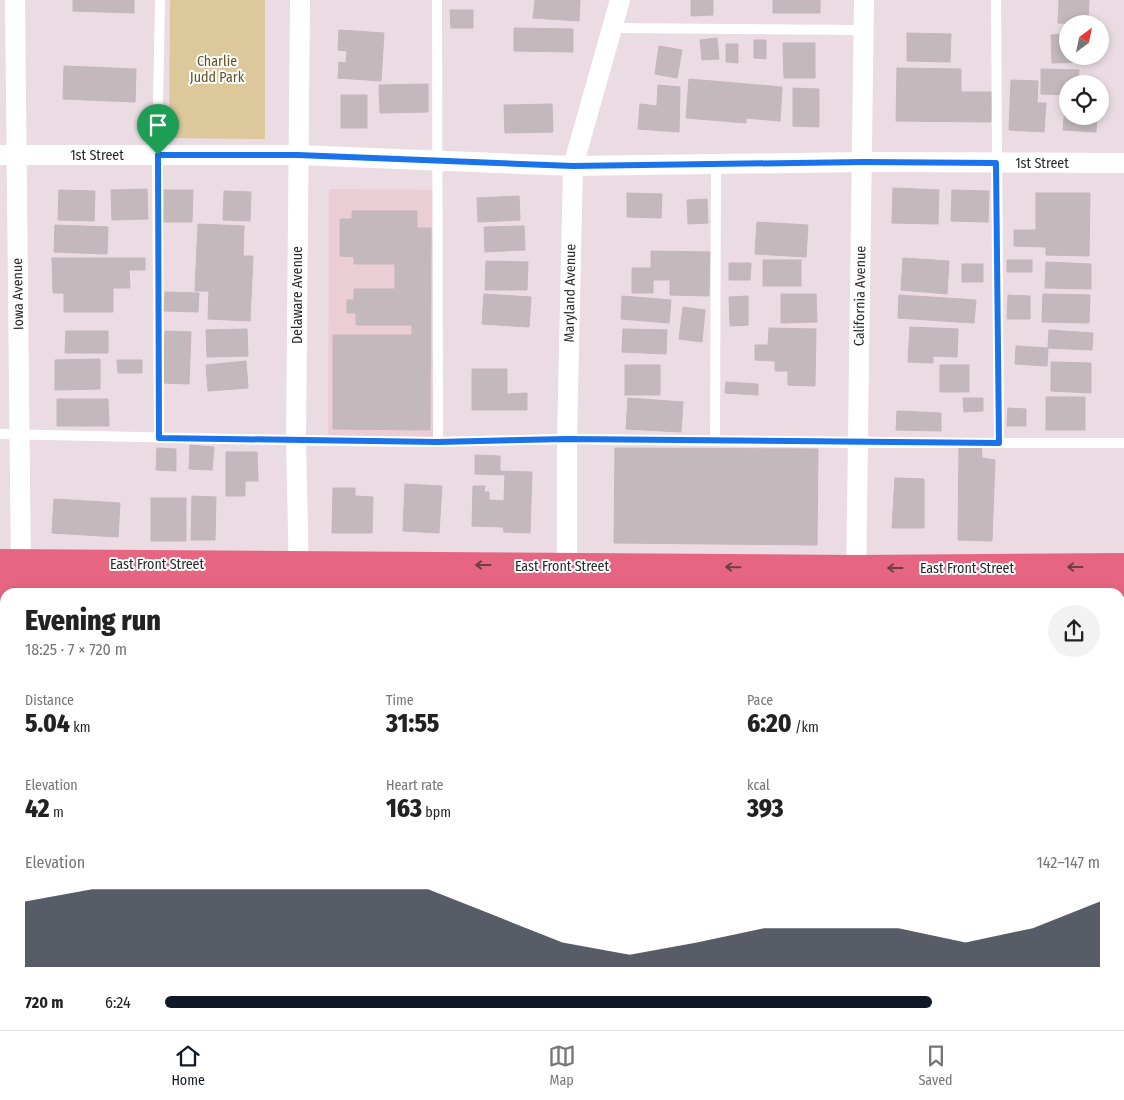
<!DOCTYPE html>
<html lang="en">
<head>
<meta charset="utf-8">
<style>
	:root { --surface:#fff; --page:#f2f2f2; --text:#222; --muted:#767676; --line:#e0e0e0; --accent:#111827 }
	body { margin:0; font-family:"Fira Sans Condensed",sans-serif; background:var(--page); color:var(--text); height:100vh; display:flex; flex-direction:column; font-size:19px; white-space:nowrap }
	* { box-sizing:border-box; margin:0 }
	p { font-size:16px; color:var(--muted) }
	.icon { flex:none; width:28px; height:28px; fill:none; stroke:currentColor; stroke-width:2; stroke-linecap:round; stroke-linejoin:round }
	.map { position:relative; flex:1; overflow:hidden }
	.side { position:absolute; left:0px; top:588px; width:1125px; height:442px; display:flex; flex-direction:column; background:var(--surface); border-radius:15px 15px 0 0; box-shadow:0 2px 8px #0003 }
	.side>* { flex:none }
	.needle { width:32px; rotate:33deg }
	.tools { position:absolute; left:1059px; top:15px; display:grid; gap:10px }
	.tools a { display:grid; place-items:center; width:50px; height:50px; border-radius:50%; background:var(--surface); box-shadow:0 2px 8px #0003; font-size:25px }
	.pin { position:absolute; display:grid; place-items:center; width:42px; height:42px; color:#fff; margin:-51px -21px; border-radius:50% 50% 50% 0; rotate:-45deg; box-shadow:0 0 5px #0007 }
	.pin .icon { rotate:45deg }
	.round { display:grid; place-items:center; flex:none; width:52px; height:52px; border-radius:26px; background:var(--page) }
	.headline { display:flex; align-items:center; justify-content:space-between; height:85px; padding:0 25px }
	h1 { font-size:28px; font-weight:800; line-height:38px }
	.figures { display:grid; grid-template-columns:repeat(3,1fr); gap:8px; height:85px; padding:5px 25px }
	.figures div { display:grid; align-content:center }
	.figures b { font-size:25px; font-weight:800 }
	.figures small { font-size:14px; font-weight:400 }
	.figures p { font-size:14px }
	.chart { height:140px; padding:10px 25px }
	.chart p { display:flex; justify-content:space-between }
	.chart svg { width:100%; height:90px; margin-top:5px; fill:var(--accent); opacity:.7 }
	ul { padding:0 25px; list-style:none; font-size:16px }
	li { display:grid; grid-template-columns:80px 60px 1fr; align-items:center; height:38px }
	li i { height:12px; border-radius:6px; background:var(--accent) }
	.menu { display:flex; justify-content:space-around; align-items:center; height:70px; border-top:1px solid var(--line); background:var(--surface); font-size:14px; color:var(--muted) }
	.menu a { display:grid; justify-items:center; gap:2px }
	.menu .selected { color:var(--accent) }
	.map>svg:first-child { display:block }
	.education { fill:#ebcdd6 }
	.green { fill:#ddc89c }
	.building { fill:#c3b8bc; stroke:#c5b6bb }
	.lines { fill:none; stroke-linecap:round; stroke-linejoin:round }
	.lane { stroke:#fff; stroke-width:10 }
	.street { stroke:#fff; stroke-width:20 }
	.primary { stroke:#e66682; stroke-width:28 }
	.rail-casing { stroke:#9fb2b0; stroke-width:5.5 }
	.rail { stroke:#fff; stroke-width:4; stroke-dasharray:11; stroke-linecap:butt }
	.oneway { stroke:#6b3e48 }
	.route-casing { stroke:#fff; stroke-width:10 }
	.route { stroke:#1a73e8; stroke-width:6 }
	.labels { text-anchor:middle; dominant-baseline:central; stroke-width:4; stroke-linejoin:round; paint-order:stroke }
	.park-label { font-size:14px; fill:#60531f; stroke:#fff }
	.street-label { font-size:14px; fill:#292929; stroke:#fff }
</style>
</head>
<body>
<div class="map">
<svg width="1124" height="1030" viewBox="0 0 1124 1030">
	<rect width="100%" height="100%" fill="#eadce2"/>
	<!-- education -->
	<path class="education" d="M 329,189 L 439,190 L 438,442 L 328,441 Z"/>
	<!-- green -->
	<path class="green" d="M 170,0 L 265,0 L 265,139 L 169,138 Z"/>
	<!-- building -->
	<g class="building">
		<path d="M 73,0 L 134,0 L 134,13 L 73,11 Z"/>
		<path d="M 535,0 L 580,0 L 579,21 L 533,18 Z"/>
		<path d="M 691,0 L 713,0 L 713,15 L 691,16 Z"/>
		<rect x="773" y="0" width="47" height="13"/>
		<path d="M 1059,0 L 1089,0 L 1088,24 L 1058,23 Z"/>
		<path d="M 450,10 L 473,10 L 473,28 L 451,28 Z"/>
		<path d="M 514,28 L 573,29 L 573,52 L 514,51 Z"/>
		<path d="M 339,30 L 384,33 L 381,81 L 338,78 L 339,62 L 346,63 L 347,51 L 338,50 Z"/>
		<path d="M 907,33 L 951,34 L 950,62 L 907,61 Z"/>
		<path d="M 1068,34 L 1068,56 L 1092,56 L 1092,62 L 1052,63 L 1051,35 Z"/>
		<path d="M 717,38 L 719,59 L 702,60 L 700,40 Z"/>
		<path d="M 754,40 L 766,40 L 766,59 L 754,58 Z"/>
		<path d="M 783,43 L 815,43 L 815,78 L 784,78 Z"/>
		<path d="M 726,44 L 738,44 L 738,63 L 726,62 Z"/>
		<path d="M 659,46 L 682,50 L 677,78 L 655,74 Z"/>
		<path d="M 64,66 L 136,69 L 135,102 L 63,99 Z"/>
		<path d="M 897,68 L 961,69 L 961,92 L 992,92 L 991,122 L 896,121 Z"/>
		<path d="M 1041,69 L 1079,70 L 1078,84 L 1068,84 L 1068,95 L 1041,94 Z"/>
		<path d="M 689,79 L 782,87 L 780,121 L 746,118 L 746,123 L 686,118 Z"/>
		<path d="M 1011,80 L 1038,81 L 1037,103 L 1046,103 L 1044,132 L 1009,130 Z"/>
		<path d="M 428,84 L 428,112 L 380,113 L 379,85 Z"/>
		<path d="M 658,85 L 680,87 L 679,132 L 638,129 L 640,104 L 657,106 Z"/>
		<path d="M 793,88 L 819,89 L 819,127 L 793,126 Z"/>
		<rect x="341" y="95" width="26" height="33"/>
		<path d="M 552,104 L 553,132 L 505,133 L 504,105 Z"/>
		<path d="M 1065,105 L 1068,105 L 1068,116 L 1097,116 L 1096,132 L 1063,130 Z"/>
		<path d="M 893,188 L 939,190 L 938,224 L 892,223 Z"/>
		<path d="M 147,189 L 148,219 L 112,220 L 111,190 Z"/>
		<path d="M 59,190 L 95,191 L 94,221 L 58,220 Z"/>
		<path d="M 164,190 L 193,190 L 192,222 L 164,222 Z"/>
		<path d="M 952,190 L 989,191 L 988,222 L 951,221 Z"/>
		<path d="M 224,191 L 251,192 L 250,221 L 223,220 Z"/>
		<path d="M 627,193 L 662,194 L 661,218 L 627,217 Z"/>
		<path d="M 1036,193 L 1090,193 L 1089,256 L 1046,255 L 1046,247 L 1014,246 L 1014,230 L 1036,230 Z"/>
		<path d="M 519,196 L 520,220 L 478,222 L 477,198 Z"/>
		<path d="M 707,199 L 708,223 L 688,224 L 687,200 Z"/>
		<path d="M 352,211 L 417,211 L 417,228 L 431,228 L 430,430 L 333,429 L 333,335 L 412,335 L 412,325 L 356,325 L 356,313 L 347,313 L 347,300 L 354,300 L 354,289 L 395,289 L 395,264 L 354,264 L 354,257 L 340,256 L 340,219 L 352,219 Z"/>
		<path d="M 757,222 L 808,225 L 806,257 L 755,254 Z"/>
		<path d="M 198,224 L 244,226 L 243,256 L 253,256 L 250,321 L 208,319 L 209,291 L 195,291 Z"/>
		<path d="M 55,225 L 108,227 L 107,254 L 54,252 Z"/>
		<path d="M 524,226 L 525,250 L 485,252 L 484,227 Z"/>
		<path d="M 651,251 L 710,252 L 709,296 L 670,295 L 670,280 L 653,280 L 653,293 L 632,293 L 632,268 L 651,268 Z"/>
		<path d="M 52,258 L 145,258 L 145,270 L 129,270 L 130,288 L 113,288 L 113,312 L 64,312 L 64,293 L 53,293 Z"/>
		<path d="M 903,258 L 949,261 L 947,294 L 901,290 Z"/>
		<rect x="763" y="260" width="38" height="26"/>
		<rect x="1007" y="260" width="25" height="12"/>
		<path d="M 486,261 L 528,262 L 527,290 L 485,290 Z"/>
		<path d="M 1046,262 L 1091,264 L 1091,289 L 1045,288 Z"/>
		<path d="M 729,263 L 751,263 L 750,280 L 729,280 Z"/>
		<rect x="962" y="264" width="21" height="18"/>
		<path d="M 165,292 L 199,293 L 198,312 L 164,311 Z"/>
		<path d="M 484,294 L 531,297 L 529,327 L 482,324 Z"/>
		<path d="M 781,294 L 816,294 L 817,322 L 781,323 Z"/>
		<path d="M 1043,294 L 1090,295 L 1089,323 L 1042,322 Z"/>
		<path d="M 899,295 L 976,300 L 974,323 L 898,318 Z"/>
		<path d="M 1008,295 L 1030,296 L 1030,319 L 1007,319 Z"/>
		<path d="M 622,296 L 671,300 L 669,323 L 621,319 Z"/>
		<path d="M 748,296 L 748,325 L 730,326 L 729,297 Z"/>
		<path d="M 683,307 L 705,310 L 702,342 L 679,339 Z"/>
		<path d="M 910,327 L 958,329 L 957,357 L 933,356 L 933,363 L 908,362 Z"/>
		<path d="M 769,328 L 816,329 L 815,386 L 788,385 L 788,371 L 775,371 L 775,361 L 755,360 L 755,345 L 768,345 Z"/>
		<path d="M 247,329 L 248,356 L 207,357 L 206,330 Z"/>
		<path d="M 623,329 L 667,330 L 666,354 L 622,352 Z"/>
		<path d="M 1049,330 L 1093,333 L 1092,350 L 1048,348 L 1047,366 L 1015,364 L 1016,346 L 1048,348 Z"/>
		<path d="M 66,331 L 108,331 L 108,353 L 65,353 Z"/>
		<path d="M 165,331 L 191,332 L 189,384 L 163,383 Z"/>
		<path d="M 100,359 L 100,389 L 55,390 L 55,360 Z"/>
		<path d="M 117,360 L 142,360 L 142,373 L 118,373 Z"/>
		<path d="M 246,361 L 248,388 L 208,391 L 206,365 Z"/>
		<path d="M 1051,362 L 1091,363 L 1091,393 L 1051,391 Z"/>
		<rect x="625" y="365" width="35" height="30"/>
		<rect x="940" y="365" width="29" height="27"/>
		<path d="M 472,369 L 507,369 L 507,394 L 527,393 L 527,410 L 472,410 Z"/>
		<path d="M 726,382 L 758,384 L 758,395 L 725,393 Z"/>
		<rect x="1046" y="397" width="39" height="33"/>
		<path d="M 628,398 L 683,402 L 681,432 L 626,429 Z"/>
		<path d="M 963,398 L 983,398 L 983,411 L 964,412 Z"/>
		<path d="M 57,399 L 108,399 L 109,426 L 57,426 Z"/>
		<path d="M 1008,408 L 1026,409 L 1026,426 L 1007,426 Z"/>
		<path d="M 897,411 L 941,413 L 941,431 L 896,430 Z"/>
		<path d="M 959,444 L 981,444 L 982,458 L 995,460 L 992,541 L 958,540 Z"/>
		<path d="M 190,445 L 214,447 L 212,470 L 189,469 Z"/>
		<path d="M 157,448 L 176,449 L 176,471 L 156,470 Z"/>
		<path d="M 615,448 L 818,449 L 817,545 L 614,543 Z"/>
		<path d="M 226,452 L 257,452 L 258,481 L 245,481 L 245,496 L 226,496 Z"/>
		<path d="M 475,455 L 500,456 L 500,471 L 532,472 L 530,533 L 504,532 L 503,527 L 472,526 L 473,486 L 485,486 L 484,492 L 489,492 L 489,500 L 504,501 L 505,475 L 475,474 Z"/>
		<path d="M 895,478 L 924,479 L 924,528 L 892,528 Z"/>
		<path d="M 405,484 L 442,486 L 439,533 L 403,531 Z"/>
		<path d="M 333,488 L 355,488 L 355,496 L 373,497 L 372,533 L 332,533 Z"/>
		<path d="M 192,496 L 216,497 L 215,540 L 191,540 Z"/>
		<rect x="151" y="498" width="35" height="43"/>
		<path d="M 54,499 L 120,503 L 118,537 L 52,533 Z"/>
	</g>
	<g class="lines">
		<!-- lane -->
		<g class="lane">
			<path d="M 437,0 L 438,442"/>
			<path d="M 996,0 L 999,443"/>
			<path d="M 612,28 L 864,30"/>
			<path d="M 0,434 L 328,441 L 438,442 L 567,439 L 858,443 L 1124,443"/>
			<path d="M 159,438 L 157,155 L 160,0"/>
			<path d="M 715,441 L 716,164"/>
			<path d="M 0,925 L 5,925"/>
		</g>
		<!-- street -->
		<g class="street">
			<path d="M 15,0 L 21,576"/>
			<path d="M 0,155 L 298,155 L 573,166 L 863,162 L 1124,163"/>
			<path d="M 299,578 L 296,440 L 300,0"/>
			<path d="M 567,580 L 567,439 L 573,166 L 620,0"/>
			<path d="M 856,583 L 864,0"/>
			<path d="M 285,1025 L 285,1030"/>
			<path d="M 10,1030 L 10,1025"/>
		</g>
		<!-- primary -->
		<g class="primary">
			<path d="M 0,563 L 856,569 L 1124,567"/>
			<path d="M 0,588 L 567,592 L 1124,591"/>
		</g>
		<!-- rail casing -->
		<g class="rail-casing">
			<g id="rail">
				<path d="M 1120,774 L 1124,774"/>
				<path d="M 0,807 L 5,807"/>
				<path d="M 940,1025 L 954,1030"/>
			</g>
		</g>
		<!-- rail -->
		<use href="#rail" class="rail"/>
	</g>
	<!-- one-way arrows -->
	<defs><path id="oneway-shaft" d="M-6 0H5M1.5-3L5.5 0L1.5 3" fill="none" stroke-width="1.6" stroke-linecap="round" stroke-linejoin="round" transform="scale(1.25)"/></defs>
	<g class="oneway">
		<use href="#oneway-shaft" transform="translate(483 565) rotate(-180)"/>
		<use href="#oneway-shaft" transform="translate(733 567) rotate(-179)"/>
		<use href="#oneway-shaft" transform="translate(1075 567) rotate(180)"/>
		<use href="#oneway-shaft" transform="translate(895 568) rotate(180)"/>
	</g>
	<g class="lines">
		<!-- route casing -->
		<g class="route-casing">
			<path id="route" d="M 158,155 L 298,155 L 573,166 L 863,162 L 996,163 L 999,443 L 567,439 L 438,442 L 159,438 Z"/>
		</g>
		<!-- route -->
		<use href="#route" class="route"/>
	</g>
	<g class="labels">
		<!-- park labels -->
		<g class="park-label">
			<text x="217" y="61">Charlie<tspan x="217" dy="16">Judd Park</tspan></text>
		</g>
		<!-- street labels -->
		<g class="street-label">
			<text x="97" y="155">1st Street</text>
			<text x="1042" y="163">1st Street</text>
			<text transform="translate(570 293) rotate(-89)">Maryland Avenue</text>
			<text transform="translate(18 294) rotate(-91)">Iowa Avenue</text>
			<text transform="translate(297 295) rotate(-90)">Delaware Avenue</text>
			<text transform="translate(860 296) rotate(-89)">California Avenue</text>
			<text x="157" y="564">East Front Street</text>
			<text x="562" y="566">East Front Street</text>
			<text x="967" y="568">East Front Street</text>
		</g>
	</g>
</svg>
<div class="tools">
<a><svg class="needle" viewBox="-14 -14 28 28"><path d="M0-13l5 13h-10z" fill="#e53935"/><path d="M0 13l5-13h-10z" fill="#767676"/></svg></a>
<a><svg class="icon" aria-label="locate" viewBox="0 0 24 24"><circle cx="12" cy="12" r="6"/><path d="M12 2v4M12 18v4M2 12h4M18 12h4"/></svg></a>
</div>
<div class="pin" style="left:158px;top:155px;background:#1e9e55"><svg class="icon" aria-label="arrive" viewBox="0 0 24 24"><path d="M6 21V4h12l-3 4 3 4H6"/></svg></div>
<section class="side">
<div class="headline"><div><h1>Evening run</h1><p>18:25 · 7 × 720 m</p></div><a class="round"><svg class="icon" aria-label="share" viewBox="0 0 24 24"><path d="M12 15V3M7 8l5-5 5 5M5 13v7h14v-7"/></svg></a></div>
<div class="figures">
<div><p>Distance</p><b>5.04<small> km</small></b></div>
<div><p>Time</p><b>31:55</b></div>
<div><p>Pace</p><b>6:20<small> /km</small></b></div>
</div>
<div class="figures">
<div><p>Elevation</p><b>42<small> m</small></b></div>
<div><p>Heart rate</p><b>163<small> bpm</small></b></div>
<div><p>kcal</p><b>393</b></div>
</div>
<div class="chart"><p><span>Elevation</span>142–147 m</p>
<svg viewBox="0 0 160 44" preserveAspectRatio="none"><path d="M0 44V12L10 6L20 6L30 6L40 6L50 6L60 6L70 19L80 32L90 38L100 32L110 25L120 25L130 25L140 32L150 25L160 12V44z"/></svg>
</div>
<ul>
<li><b>720 m</b>6:24<i style="width:82%"></i></li>
</ul>
</section>
</div>
<nav class="menu">
<a class="selected"><svg class="icon" aria-label="home" viewBox="0 0 24 24"><path d="M3 11l9-7 9 7M6 9v11h12V9"/></svg>Home</a>
<a><svg class="icon" aria-label="map" viewBox="0 0 24 24"><path d="M3 6l6-2 6 2 6-2v14l-6 2-6-2-6 2zM9 4v14M15 6v14"/></svg>Map</a>
<a><svg class="icon" aria-label="saved" viewBox="0 0 24 24"><path d="M7 4h10v16l-5-4-5 4z"/></svg>Saved</a>
</nav>
</body>
</html>
